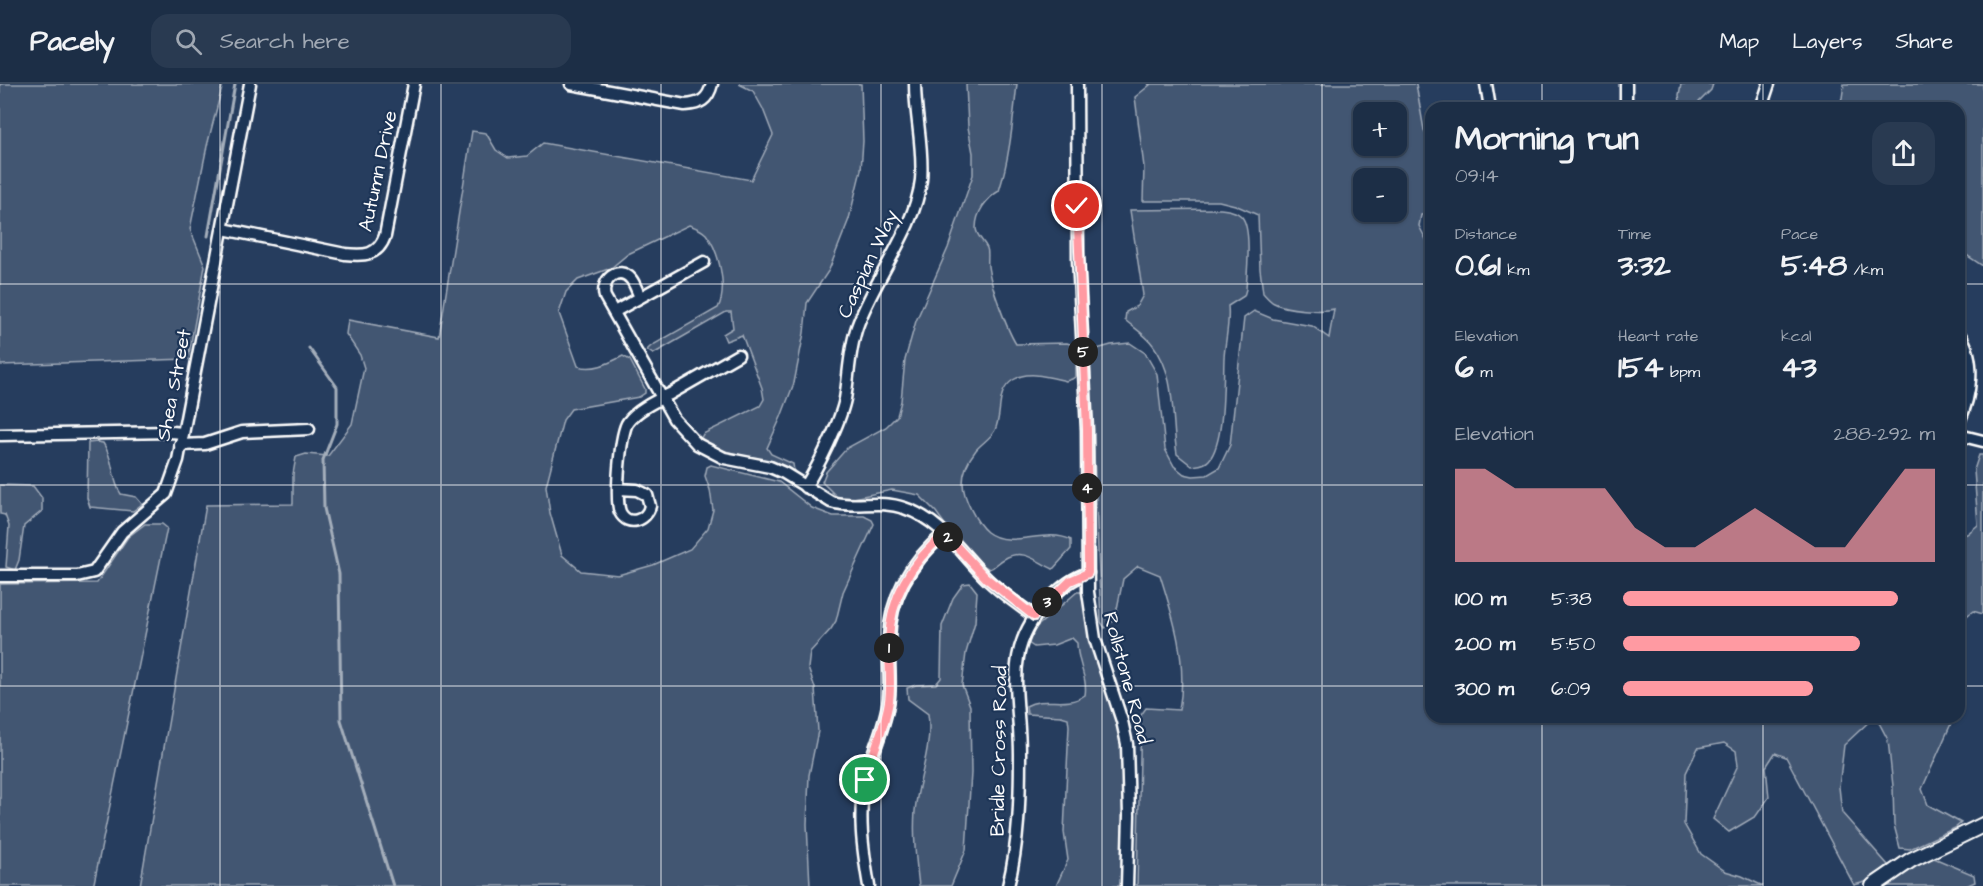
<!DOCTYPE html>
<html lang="en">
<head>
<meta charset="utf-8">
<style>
	:root { --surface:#1c2e46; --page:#293a51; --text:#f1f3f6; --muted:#a0a8b3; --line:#3a4a5f; --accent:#ff9aa2 }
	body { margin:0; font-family:"Architects Daughter",sans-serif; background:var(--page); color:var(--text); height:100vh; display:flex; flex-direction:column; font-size:22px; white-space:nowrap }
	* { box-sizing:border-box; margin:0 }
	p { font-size:20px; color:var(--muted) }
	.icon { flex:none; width:33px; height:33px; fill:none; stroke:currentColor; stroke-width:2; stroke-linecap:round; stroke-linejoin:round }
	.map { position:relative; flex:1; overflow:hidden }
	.side { position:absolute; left:1425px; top:18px; width:540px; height:621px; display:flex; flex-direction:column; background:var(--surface); border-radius:18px; box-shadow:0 2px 4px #0004,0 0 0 2px var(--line) }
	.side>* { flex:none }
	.tools { position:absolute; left:1353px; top:18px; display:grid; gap:12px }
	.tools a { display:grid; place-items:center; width:54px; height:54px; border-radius:12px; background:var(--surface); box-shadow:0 2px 4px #0004,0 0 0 2px var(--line); font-size:30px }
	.pin { position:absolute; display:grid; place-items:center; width:51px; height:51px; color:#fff; margin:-26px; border:3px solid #fff; border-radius:50%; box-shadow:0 2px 6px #0007 }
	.km { position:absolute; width:30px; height:30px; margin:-15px; border-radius:50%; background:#222; color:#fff; font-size:16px; line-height:30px; text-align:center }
	.round { display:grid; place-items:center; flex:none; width:63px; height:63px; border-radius:18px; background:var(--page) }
	.overview { display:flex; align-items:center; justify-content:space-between; height:102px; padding:0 30px }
	h1 { font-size:33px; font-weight:800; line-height:45px }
	.figures { display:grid; grid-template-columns:repeat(3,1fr); gap:9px; height:102px; padding:6px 30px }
	.figures div { display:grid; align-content:center }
	.figures b { font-size:30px; font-weight:800 }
	.figures small { font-size:16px; font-weight:400 }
	.figures p { font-size:16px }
	.chart { height:168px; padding:12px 30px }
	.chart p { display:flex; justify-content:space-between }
	.chart svg { width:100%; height:108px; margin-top:6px; fill:var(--accent); opacity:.7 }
	ul { padding:0 30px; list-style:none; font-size:20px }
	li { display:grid; grid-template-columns:96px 72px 1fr; align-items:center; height:45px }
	li i { height:15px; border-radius:8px; background:var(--accent) }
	header { display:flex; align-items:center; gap:36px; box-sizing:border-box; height:84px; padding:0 30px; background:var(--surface); border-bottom:2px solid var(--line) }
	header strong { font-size:28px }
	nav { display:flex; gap:33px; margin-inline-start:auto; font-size:21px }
	.search { width:420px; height:54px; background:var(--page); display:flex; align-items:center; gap:15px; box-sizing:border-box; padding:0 21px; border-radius:18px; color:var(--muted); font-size:22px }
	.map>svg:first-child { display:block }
	.green { fill:#425672; stroke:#a0aab8; stroke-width:1.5; fill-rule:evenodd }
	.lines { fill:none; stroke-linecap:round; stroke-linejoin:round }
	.stream { stroke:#a4aebb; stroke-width:3 }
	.minor-casing { stroke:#fff; stroke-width:15 }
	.major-casing { stroke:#fff; stroke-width:18 }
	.minor { stroke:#1d3557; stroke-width:10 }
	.major { stroke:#1d3557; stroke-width:14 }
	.route-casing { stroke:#fff; stroke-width:12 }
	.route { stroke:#ff9aa2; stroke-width:8 }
	.grid { fill:none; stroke:#fff; stroke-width:1.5; stroke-opacity:0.55 }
	.labels { text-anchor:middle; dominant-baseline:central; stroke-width:4.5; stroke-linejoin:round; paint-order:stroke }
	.street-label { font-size:20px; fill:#fff; stroke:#1d3557 }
</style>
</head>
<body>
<header>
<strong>Pacely</strong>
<div class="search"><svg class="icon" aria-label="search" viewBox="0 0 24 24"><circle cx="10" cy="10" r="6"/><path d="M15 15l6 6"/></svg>Search here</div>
<nav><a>Map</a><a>Layers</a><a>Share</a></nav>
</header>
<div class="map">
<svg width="1983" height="802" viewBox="0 0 1983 802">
	<rect width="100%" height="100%" fill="#263d5e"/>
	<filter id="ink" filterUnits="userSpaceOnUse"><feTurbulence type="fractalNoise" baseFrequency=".0167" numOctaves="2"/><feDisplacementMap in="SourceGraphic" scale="12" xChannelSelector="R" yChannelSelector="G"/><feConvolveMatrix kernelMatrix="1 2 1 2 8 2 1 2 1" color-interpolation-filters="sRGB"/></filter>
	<g filter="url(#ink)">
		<!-- green -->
		<g class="green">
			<path d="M 0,0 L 223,0 L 207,62 L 190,145 L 205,182 L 188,275 L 0,281 Z"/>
			<path d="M 739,0 L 861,0 L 863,57 L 861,86 L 849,135 L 829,186 L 807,219 L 804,249 L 794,299 L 781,333 L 767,364 L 771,370 L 793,380 L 794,387 L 789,389 L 761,376 L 717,365 L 701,354 L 703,350 L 760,322 L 764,315 L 762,304 L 742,251 L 726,257 L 723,250 L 733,244 L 731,228 L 726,228 L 653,270 L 647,266 L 651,262 L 718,224 C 728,204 719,167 706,150 C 701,145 695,143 689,141 L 628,170 L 611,184 L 578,196 L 566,208 L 559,229 L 578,282 C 594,287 609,279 623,272 L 630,276 L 645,305 L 645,309 L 639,313 L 571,325 L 563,336 L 546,402 L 550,429 L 562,471 L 581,487 L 618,491 L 653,481 L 690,465 L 708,444 L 713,426 L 710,406 L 705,392 L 707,383 L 711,381 L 779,398 L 812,424 L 833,432 L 864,432 L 872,436 L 874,440 L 843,508 L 836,537 L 831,545 L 810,568 L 808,584 L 815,604 L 818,647 L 809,691 L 807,740 L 810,802 L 140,802 L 206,421 L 293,420 L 293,390 L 296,373 L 306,370 L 328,372 L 352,340 L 364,284 L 360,271 L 346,250 L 348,236 L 439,253 L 472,47 L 486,49 L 496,66 L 508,74 L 527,72 L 543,59 L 751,96 L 773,51 L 763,25 L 753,7 Z"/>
			<path d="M 966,0 L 1017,0 C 1013,36 1010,72 999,107 C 987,114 976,128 976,144 C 976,152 984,157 987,164 C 989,169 987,176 988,182 C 990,199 1007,246 1016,260 L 1067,259 L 1076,262 L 1076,292 L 1072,295 L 1066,297 C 1049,293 1028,286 1013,296 C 995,308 1003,329 995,346 C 991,354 982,359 976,366 C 969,375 963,387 963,399 C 963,413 976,439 987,448 C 1010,466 1045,443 1071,456 L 1071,465 L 1053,485 C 1037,478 1023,463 1004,475 C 998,478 996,483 989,485 L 981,480 L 951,449 L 936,428 L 919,411 L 892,406 L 853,414 L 837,413 L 822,398 L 826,388 L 847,364 L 886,343 L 897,332 L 901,317 L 905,276 L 916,237 L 948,164 L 973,91 L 973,69 L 968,43 Z"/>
			<path d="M 1148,0 L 1416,0 L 1424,46 L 1431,58 L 1431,130 L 1421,131 L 1419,142 L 1431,165 L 1431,633 L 1874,633 L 1844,661 L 1839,703 L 1842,729 L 1888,781 L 1869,797 L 1854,801 L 1786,673 L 1775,669 L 1766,683 L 1769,713 L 1756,732 L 1729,748 L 1713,735 L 1738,681 L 1736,667 L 1724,659 L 1698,664 L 1686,689 L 1684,740 L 1701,770 L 1725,787 L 1742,792 L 1763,802 L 1137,802 L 1141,631 L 1146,624 L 1179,626 C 1188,579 1174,535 1160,491 L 1138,482 L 1123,495 L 1115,535 L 1105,544 L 1101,538 L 1090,274 L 1093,266 L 1111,261 L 1130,259 L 1145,269 L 1157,290 L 1165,365 L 1174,382 L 1184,390 L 1193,392 L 1207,391 L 1219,384 L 1230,361 L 1244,234 L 1254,227 L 1273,235 L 1312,242 L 1329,254 L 1334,225 C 1322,228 1286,226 1274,219 C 1270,217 1266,212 1263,209 L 1260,185 L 1258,131 L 1235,121 L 1219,117 L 1143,117 L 1144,83 L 1135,13 L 1150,1 ZM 1396,28 L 1396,62 L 1364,62 L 1364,28 ZM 1364,94 L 1396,94 L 1396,128 L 1364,128 Z"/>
			<path d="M 1681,0 L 1713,0 L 1711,6 L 1693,24 L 1681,24 L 1679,11 Z"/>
			<path d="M 1844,0 L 1983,0 L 1983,182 L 1959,166 L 1959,24 L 1837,24 L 1842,14 Z"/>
			<path d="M 1220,125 C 1228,126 1237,127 1242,133 C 1252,145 1247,189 1246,205 L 1244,212 L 1228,222 C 1230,240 1225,256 1224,274 C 1223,298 1225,357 1209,376 C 1205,381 1198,381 1192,382 L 1177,370 C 1171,334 1177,292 1153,261 C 1146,251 1134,244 1125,236 L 1126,228 L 1137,222 L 1143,211 L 1130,126 Z"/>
			<path d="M 97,358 L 103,359 C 115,377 111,395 121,410 L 136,413 L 142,420 L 133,427 L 90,423 L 87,414 L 88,359 Z"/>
			<path d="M 1979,371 L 1983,371 L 1983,530 L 1973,527 L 1959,538 L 1959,451 L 1967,450 L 1978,441 L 1974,386 Z"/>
			<path d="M 0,401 L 33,402 L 42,414 L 42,427 L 24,442 L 19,476 L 15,486 L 6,483 L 9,442 L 5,431 L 0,430 Z"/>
			<path d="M 145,440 L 162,440 L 167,444 L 94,799 L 92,802 L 0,802 L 0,500 L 97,499 L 128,453 Z"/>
			<path d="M 970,499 L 977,508 L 975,538 L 966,569 L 962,601 L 970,622 L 971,689 L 966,766 L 951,802 L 919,802 C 916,777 913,752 915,727 C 918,695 933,662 928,630 L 908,615 L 907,604 L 916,601 L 936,600 L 941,594 L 942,542 L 953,514 L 963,500 Z"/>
			<path d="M 1077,508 L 1083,508 L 1092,562 L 1120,638 L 1124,670 L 1125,730 L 1123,802 L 1056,802 L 1068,776 L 1064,748 L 1069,642 L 1068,634 L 1061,632 L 1027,630 L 1026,622 C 1045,611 1065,625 1085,611 C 1088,594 1077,578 1077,559 L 1072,554 L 1054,561 L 1034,563 L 1028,559 L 1033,546 Z"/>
			<path d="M 1876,633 L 1954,633 L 1922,705 L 1928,721 L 1961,739 L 1955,744 L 1910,765 L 1900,764 L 1894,741 L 1893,702 L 1888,656 Z"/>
			<path d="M 1934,774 L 1974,791 L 1975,798 L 1966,802 L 1884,802 L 1920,776 Z"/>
		</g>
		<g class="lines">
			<!-- stream -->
			<g class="stream">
				<path d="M 208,152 L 235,0"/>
				<path d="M 309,264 L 337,303 L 337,340 L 323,376 L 324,424 L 339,490 L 341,636 L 393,802"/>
			</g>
			<!-- minor casing -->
			<g class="minor-casing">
				<g id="minor">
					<path d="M 571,0 L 685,21 C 700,20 708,16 712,0"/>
					<path d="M 1077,0 L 1078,175 L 1087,346 L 1088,508 L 1095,555 L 1122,637 L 1127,660 L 1129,731 L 1127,802"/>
					<path d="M 1486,0 L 1490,24"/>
					<path d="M 1626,0 L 1626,24"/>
					<path d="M 1761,24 L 1769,0"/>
					<path d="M 223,145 L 345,170 C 364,172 378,172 385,152 L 414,0"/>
					<path d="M 640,213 C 637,207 635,200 631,195 C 618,180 600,197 605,213 L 674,335 L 697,360 L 724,374 L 770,383 L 784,389 L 831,418 C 855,425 879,415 904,424 C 941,436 961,469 987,495 C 1001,509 1018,520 1034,532"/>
					<path d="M 614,228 L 704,178"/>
					<path d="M 1959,250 C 1977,275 1971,312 1959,338"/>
					<path d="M 0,351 L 172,348 L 182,349"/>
					<path d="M 1959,351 L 1983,357"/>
					<path d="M 180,361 L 205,360 L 242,348 L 309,345"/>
					<path d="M 805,403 C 818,383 840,339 845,315 C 849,291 849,266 857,243 C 873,197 916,143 921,96 C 924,64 915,32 915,0"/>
					<path d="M 619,405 L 637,406 L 647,411 L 650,422 C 647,436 628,444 620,428 C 615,416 620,348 628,338 C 638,325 656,317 670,310 C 693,297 715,284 738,271"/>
					<path d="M 0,492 L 77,492 L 94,488 L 122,448 L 166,410 L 178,376 L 250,0"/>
					<path d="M 869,802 C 863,767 857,728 866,693 C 872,667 886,642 889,614 C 891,595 888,575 889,555 C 890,511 912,477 944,450"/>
					<path d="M 1008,802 C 1019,759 1020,714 1020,670 C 1020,610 1001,567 1047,518 C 1058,506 1072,494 1088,489"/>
				</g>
			</g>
			<!-- major casing -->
			<g class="major-casing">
				<path id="major" d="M 1873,802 L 1911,776 L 1983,741"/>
			</g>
			<!-- minor -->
			<use href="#minor" class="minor"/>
			<!-- major -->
			<use href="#major" class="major"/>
		</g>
	</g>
	<g class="lines" filter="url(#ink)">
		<!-- route casing -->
		<g class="route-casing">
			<path id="route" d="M 865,696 C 872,669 885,644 889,617 C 892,597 888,576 889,557 C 890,513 912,477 945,450 L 986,494 L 1034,532 L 1070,497 L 1088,489 L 1087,346 L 1077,122"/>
		</g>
		<!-- route -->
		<use href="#route" class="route"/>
	</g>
	<!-- grid -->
	<path class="grid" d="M 220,0 L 220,802M 441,0 L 441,802M 661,0 L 661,802M 881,0 L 881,802M 1102,0 L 1102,802M 1322,0 L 1322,802M 1542,0 L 1542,24M 1763,0 L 1763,24M 0,200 L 1431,200M 1959,200 L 1983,200M 0,401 L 1431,401M 1959,401 L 1983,401M 0,602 L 1431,602M 1959,602 L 1983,602M 1542,633 L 1542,802M 1763,633 L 1763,802"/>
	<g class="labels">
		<!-- street labels -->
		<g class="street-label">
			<text transform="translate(378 87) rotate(-78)">Autumn Drive</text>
			<text transform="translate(868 180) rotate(-65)">Caspian Way</text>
			<text transform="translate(174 301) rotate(-79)">Shea Street</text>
			<text transform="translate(1127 594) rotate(75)">Rollstone Road</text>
			<text transform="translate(999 667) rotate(-89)">Bridle Cross Road</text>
		</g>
	</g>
</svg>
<div class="tools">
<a>+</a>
<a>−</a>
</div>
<div class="pin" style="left:865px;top:696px;background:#1e9e55"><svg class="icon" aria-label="arrive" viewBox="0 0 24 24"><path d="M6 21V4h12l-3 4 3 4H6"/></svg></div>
<div class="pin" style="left:1077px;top:122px;background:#d93025"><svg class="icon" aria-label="check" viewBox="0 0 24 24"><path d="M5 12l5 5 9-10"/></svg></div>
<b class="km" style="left:889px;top:564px">1</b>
<b class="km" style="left:948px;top:453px">2</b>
<b class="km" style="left:1047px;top:518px">3</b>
<b class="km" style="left:1087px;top:404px">4</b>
<b class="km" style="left:1083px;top:268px">5</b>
<section class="side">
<div class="overview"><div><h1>Morning run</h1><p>09:14</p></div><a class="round"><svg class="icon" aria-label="share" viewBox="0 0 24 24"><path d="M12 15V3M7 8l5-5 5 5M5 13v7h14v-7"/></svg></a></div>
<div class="figures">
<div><p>Distance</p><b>0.61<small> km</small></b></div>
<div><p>Time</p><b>3:32</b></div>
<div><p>Pace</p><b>5:48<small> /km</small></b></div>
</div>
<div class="figures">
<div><p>Elevation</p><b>6<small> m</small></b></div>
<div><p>Heart rate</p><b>154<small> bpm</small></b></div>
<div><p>kcal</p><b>43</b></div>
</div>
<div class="chart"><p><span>Elevation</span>288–292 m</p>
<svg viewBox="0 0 160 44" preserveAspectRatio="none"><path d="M0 44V6L10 6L20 14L30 14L40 14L50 14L60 30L70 38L80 38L90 30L100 22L110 30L120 38L130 38L140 22L150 6L160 6V44z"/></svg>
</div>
<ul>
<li><b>100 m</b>5:38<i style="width:88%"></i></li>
<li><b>200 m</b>5:50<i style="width:76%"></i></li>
<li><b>300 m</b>6:09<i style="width:61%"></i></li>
</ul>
</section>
</div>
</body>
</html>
